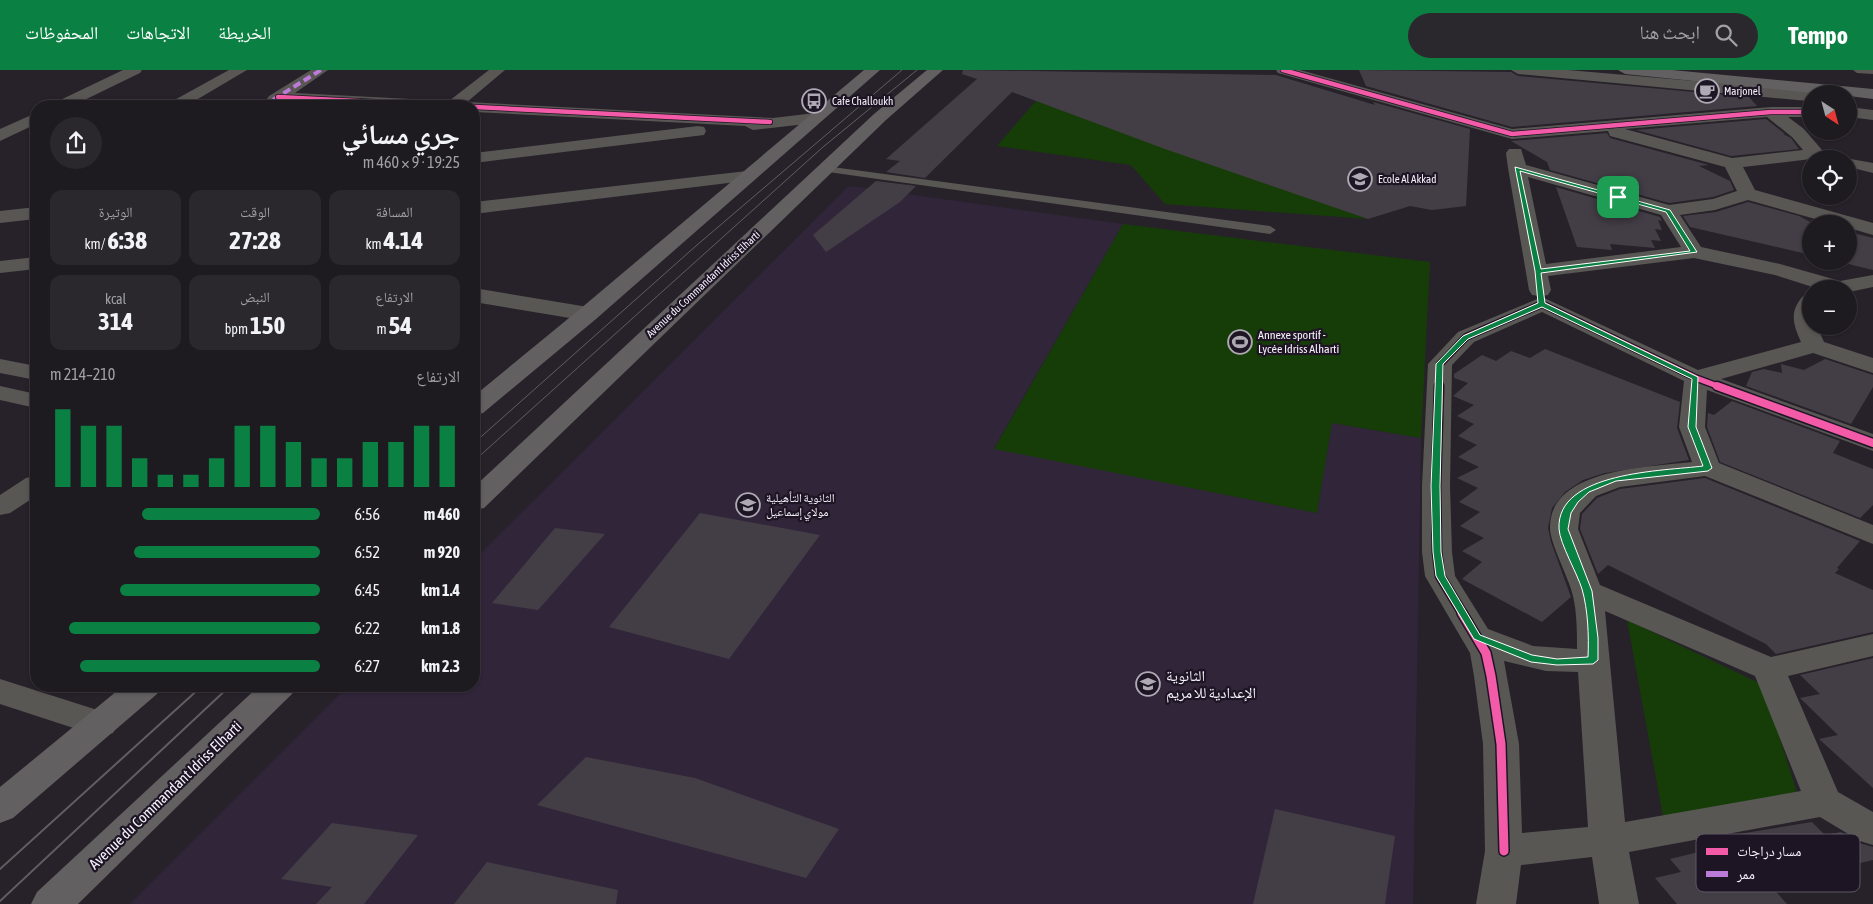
<!DOCTYPE html>
<html lang="ar">
<head>
<meta charset="utf-8">
<style>
	:root { --surface:#1d1a20; --page:#2a272d; --text:#f1f3f6; --muted:#a0a1a5; --line:#3b383e; --accent:#0b8043 }
	body { margin:0; font-family:"Asap Condensed","Noto Naskh Arabic",sans-serif; background:var(--page); color:var(--text); direction:rtl; height:100vh; display:flex; flex-direction:column; font-size:19px; white-space:nowrap }
	* { box-sizing:border-box; margin:0 }
	p { font-size:16px; color:var(--muted) }
	.icon { flex:none; width:28px; height:28px; fill:none; stroke:currentColor; stroke-width:2; stroke-linecap:round; stroke-linejoin:round }
	.map { position:relative; flex:1; overflow:hidden; direction:ltr }
	.side { position:absolute; left:30px; top:30px; width:450px; height:592px; display:flex; flex-direction:column; background:var(--surface); border-radius:20px; box-shadow:0 1px 4px #0004,0 0 0 1px var(--line); direction:rtl }
	.side>* { flex:none }
	.needle { width:32px; rotate:144deg }
	.tools { position:absolute; left:1802px; top:15px; display:grid; gap:10px }
	.tools a { display:grid; place-items:center; width:55px; height:55px; border-radius:50%; background:var(--surface); box-shadow:0 1px 4px #0004,0 0 0 1px var(--line); font-size:25px }
	.pin { position:absolute; display:grid; place-items:center; width:42px; height:42px; color:#fff; margin:-21px; border-radius:10px; box-shadow:0 2px 8px #0006 }
	.round { display:grid; place-items:center; flex:none; width:52px; height:52px; border-radius:26px; background:var(--page) }
	.summary { display:flex; align-items:center; justify-content:space-between; height:85px; padding:0 20px }
	h1 { font-size:28px; font-weight:700; line-height:38px }
	.figures { display:grid; grid-template-columns:repeat(3,1fr); gap:8px; height:85px; padding:5px 20px }
	.figures div { display:grid; align-content:center; border-radius:12px; background:var(--page); text-align:center }
	.figures b { font-size:25px; font-weight:700 }
	.figures small { font-size:14px; font-weight:400 }
	.figures p { font-size:14px }
	.chart { height:140px; padding:10px 20px }
	.chart p { display:flex; justify-content:space-between }
	.chart svg { width:100%; height:90px; margin-top:5px; stroke:var(--accent); stroke-width:6 }
	ul { padding:0 20px; list-style:none; font-size:16px }
	li { display:grid; grid-template-columns:80px 60px 1fr; align-items:center; height:38px }
	li i { height:12px; border-radius:6px; background:var(--accent) }
	header { display:flex; align-items:center; gap:30px; box-sizing:border-box; height:70px; padding:0 25px; background:var(--accent); color:#fff }
	header strong { font-size:24px }
	nav { display:flex; gap:28px; margin-inline-start:auto; font-size:18px }
	.search { width:350px; height:45px; background:var(--page); display:flex; align-items:center; gap:12px; box-sizing:border-box; padding:0 18px; border-radius:28px; color:var(--muted); font-size:19px }
	.map>svg:first-child { display:block }
	.built { fill:#31253a }
	.green { fill:#163d08 }
	.building { fill:#433e46 }
	.lines { fill:none; stroke-linecap:round; stroke-linejoin:round }
	.service { fill:#585754; fill-rule:evenodd }
	.minor { fill:#585754; fill-rule:evenodd }
	.primary { fill:#626060; fill-rule:evenodd }
	.tram-far1 { stroke:#605e61; stroke-width:1 }
	.tram { stroke:#605e61; stroke-width:2 }
	.quiet { stroke:#bd7bd9; stroke-width:4; stroke-dasharray:8 4; stroke-linecap:butt }
	.cycleway-far3-casing { stroke:#1e1524; stroke-width:6 }
	.cycleway-far2-casing { stroke:#1e1524; stroke-width:8 }
	.cycleway-far1-casing { stroke:#1e1524; stroke-width:11 }
	.cycleway-casing { stroke:#1e1524; stroke-width:12 }
	.cycleway-far3 { stroke:#f35aa7; stroke-width:4.5 }
	.cycleway-far2 { stroke:#f35aa7; stroke-width:5.5 }
	.cycleway-far1 { stroke:#f35aa7; stroke-width:8 }
	.cycleway { stroke:#f35aa7; stroke-width:9 }
	.route { fill:#0b8043; stroke:#fff; fill-rule:evenodd }
	.labels { text-anchor:middle; dominant-baseline:central; stroke-width:4.5; stroke-linejoin:round; paint-order:stroke }
	.far-poi-label { font-size:11px; fill:#f8f2fd; stroke:#1e1524; text-anchor:start }
	.far-street-label { font-size:11px; fill:#f8f2fd; stroke:#1e1524 }
	.poi-label { font-size:12px; fill:#f8f2fd; stroke:#1e1524; text-anchor:start }
	.near-poi-label { font-size:15px; fill:#f8f2fd; stroke:#1e1524; text-anchor:start }
	.near-street-label { font-size:15px; fill:#f8f2fd; stroke:#1e1524 }
	.key { fill:#1e1524; stroke:#5f5765; stroke-width:1 }
	.key-label { font-size:14px; fill:#f8f2fd }
</style>
</head>
<body>
<header>
<strong>Tempo</strong>
<div class="search"><svg class="icon" aria-label="search" viewBox="0 0 24 24"><circle cx="10" cy="10" r="6"/><path d="M15 15l6 6"/></svg>ابحث هنا</div>
<nav><a>الخريطة</a><a>الاتجاهات</a><a>المحفوظات</a></nav>
</header>
<div class="map">
<svg width="1873" height="834" viewBox="0 0 1873 834">
	<rect width="100%" height="100%" fill="#27222a"/>
	<!-- built -->
	<path class="built" d="M 849,116 L 1123,154 L 994,378 L 1317,443 L 1332,353 L 1421,368 L 1413,834 L 130,834 L 348,616 L 474,616 L 474,490 Z"/>
	<!-- green -->
	<g class="green">
		<path d="M 1036,31 L 1368,149 L 1165,134 L 1131,95 L 997,76 Z"/>
		<path d="M 1123,154 L 1430,192 L 1421,368 L 1332,353 L 1317,443 L 994,379 Z"/>
		<path d="M 1627,550 L 1763,615 L 1799,729 L 1663,746 Z"/>
	</g>
	<!-- building -->
	<g class="building">
		<path d="M 963,0 L 1276,5 L 1375,35 L 1373,32 L 1470,59 L 1466,136 L 1432,140 L 1410,136 L 1368,149 L 1165,79 L 1012,22 L 925,108 L 886,102 L 900,91 L 886,89 L 977,9 L 962,4 Z"/>
		<path d="M 1359,0 L 1511,2 L 1518,6 L 1749,27 L 1757,36 L 1512,57 L 1366,16 Z"/>
		<path d="M 1766,49 L 1785,64 L 1783,64 L 1791,68 L 1799,79 L 1731,86 L 1636,60 Z"/>
		<path d="M 1607,63 L 1610,68 L 1709,95 L 1699,96 L 1730,111 L 1734,120 L 1713,127 L 1669,133 L 1550,100 L 1547,92 L 1511,71 Z"/>
		<path d="M 876,111 L 916,116 L 900,132 L 826,182 L 813,165 Z"/>
		<path d="M 1556,117 L 1660,147 L 1662,151 L 1658,150 L 1662,160 L 1655,159 L 1661,171 L 1651,170 L 1655,178 L 1610,174 L 1612,180 L 1577,177 Z"/>
		<path d="M 1748,132 L 1799,146 L 1814,154 L 1811,154 L 1811,185 L 1690,157 L 1683,146 L 1716,142 Z"/>
		<path d="M 1849,162 L 1873,168 L 1873,200 L 1836,191 L 1849,191 Z"/>
		<path d="M 1545,279 L 1680,332 L 1677,358 L 1689,390 L 1605,403 L 1583,410 L 1565,422 L 1552,438 L 1548,458 L 1551,472 L 1571,527 L 1542,552 L 1462,509 L 1482,492 L 1462,481 L 1484,468 L 1460,456 L 1480,442 L 1459,432 L 1478,418 L 1457,408 L 1479,397 L 1458,387 L 1477,375 L 1458,366 L 1474,354 L 1457,346 L 1474,335 L 1453,326 L 1468,313 L 1454,308 L 1454,304 L 1482,285 L 1496,291 L 1511,281 L 1530,288 Z"/>
		<path d="M 1825,289 L 1873,305 L 1873,317 L 1851,354 L 1746,316 L 1752,302 L 1764,299 L 1782,303 L 1781,294 L 1804,300 Z"/>
		<path d="M 1732,331 L 1840,371 L 1833,383 L 1873,399 L 1873,435 L 1860,448 L 1720,392 L 1707,357 L 1708,343 L 1714,345 Z"/>
		<path d="M 1705,408 L 1860,471 L 1837,498 L 1839,499 L 1835,503 L 1873,520 L 1873,562 L 1776,584 L 1766,574 L 1608,495 L 1598,504 L 1580,459 L 1582,444 L 1597,428 L 1620,419 Z"/>
		<path d="M 700,443 L 820,465 L 729,589 L 609,557 Z"/>
		<path d="M 555,458 L 605,464 L 538,540 L 492,533 Z"/>
		<path d="M 1873,588 L 1873,718 L 1819,669 L 1838,665 L 1800,628 L 1820,624 L 1800,605 Z"/>
		<path d="M 586,687 L 695,708 L 839,759 L 806,808 L 537,735 Z"/>
		<path d="M 1275,739 L 1395,766 L 1385,834 L 1253,834 Z"/>
		<path d="M 1812,752 L 1825,765 L 1841,762 L 1859,773 L 1873,777 L 1873,790 L 1769,814 L 1787,834 L 1677,834 L 1655,808 L 1681,802 L 1670,789 L 1711,779 L 1703,770 Z"/>
		<path d="M 332,753 L 418,765 L 364,834 L 316,834 L 332,817 L 281,809 Z"/>
		<path d="M 487,792 L 618,820 L 616,834 L 454,834 Z"/>
	</g>
	<g class="lines">
		<!-- service -->
		<g class="service">
			<path d="M 1853,0 L 1873,0 L 1873,4 L 1857,3 Z"/>
			<path d="M 825,96 L 1270,156 L 1276,160 L 1270,164 L 821,101 L 820,99 Z"/>
		</g>
		<!-- minor -->
		<g class="minor">
			<path d="M 123,0 L 142,0 L 140,3 L 72,36 L 52,36 L 54,33 Z"/>
			<path d="M 229,0 L 247,0 L 186,36 L 167,36 L 169,33 Z"/>
			<path d="M 311,0 L 328,0 L 295,23 L 449,31 L 489,0 L 505,0 L 467,32 L 773,48 L 815,43 L 823,48 L 815,53 L 753,60 L 745,56 L 474,42 L 474,36 L 366,36 L 269,32 L 267,29 L 269,26 Z"/>
			<path d="M 1276,0 L 1300,0 L 1512,59 L 1771,37 L 1811,37 L 1811,47 L 1788,47 L 1804,59 L 1822,80 L 1843,85 L 1845,88 L 1873,93 L 1873,103 L 1849,97 L 1849,89 L 1811,89 L 1743,97 L 1755,120 L 1873,153 L 1873,165 L 1849,158 L 1849,154 L 1833,154 L 1748,130 L 1715,140 L 1680,145 L 1701,177 L 1780,194 L 1840,211 L 1873,205 L 1873,217 L 1849,222 L 1849,219 L 1819,219 L 1775,205 L 1694,188 L 1548,206 L 1551,220 L 1548,225 L 1540,226 L 1532,225 L 1529,220 L 1508,98 L 1506,83 L 1509,79 L 1521,79 L 1526,95 L 1669,135 L 1713,129 L 1737,121 L 1725,97 L 1610,66 L 1608,61 L 1512,69 L 1278,3 ZM 1767,47 L 1792,67 L 1803,80 L 1732,88 L 1625,59 ZM 1528,107 L 1661,145 L 1681,177 L 1546,194 Z"/>
			<path d="M 1511,0 L 1568,0 L 1808,21 L 1814,24 L 1811,24 L 1811,30 L 1808,31 L 1518,4 Z"/>
			<path d="M 1849,37 L 1873,40 L 1873,50 L 1849,47 Z"/>
			<path d="M 36,43 L 36,54 L 0,71 L 0,59 Z"/>
			<path d="M 698,56 L 704,57 L 706,61 L 704,65 L 474,93 L 474,83 Z"/>
			<path d="M 747,101 L 753,102 L 756,106 L 753,110 L 474,144 L 474,132 Z"/>
			<path d="M 36,137 L 36,149 L 0,153 L 0,141 Z"/>
			<path d="M 36,187 L 36,199 L 0,203 L 0,191 Z"/>
			<path d="M 474,218 L 588,237 L 596,239 L 599,244 L 596,249 L 588,251 L 474,232 Z"/>
			<path d="M 1811,224 L 1811,256 L 1817,256 L 1824,272 L 1873,288 L 1873,303 L 1813,283 L 1721,309 L 1873,364 L 1873,381 L 1707,320 L 1705,357 L 1719,393 L 1873,455 L 1873,474 L 1705,406 L 1620,417 L 1596,426 L 1580,443 L 1578,459 L 1600,515 L 1771,587 L 1873,564 L 1873,586 L 1788,606 L 1838,722 L 1873,742 L 1873,775 L 1860,771 L 1820,747 L 1629,782 L 1639,834 L 1599,834 L 1592,787 L 1521,795 L 1516,834 L 1476,834 L 1485,781 L 1483,674 L 1474,606 L 1470,583 L 1425,506 L 1422,482 L 1422,416 L 1428,294 L 1458,262 L 1542,227 L 1698,300 L 1801,272 C 1793,254 1789,242 1803,226 ZM 1542,242 L 1684,311 L 1679,357 L 1692,392 C 1651,397 1549,398 1550,458 C 1550,472 1566,503 1571,519 C 1577,537 1577,560 1577,579 L 1533,576 L 1488,559 L 1455,506 L 1452,482 L 1450,416 L 1452,295 L 1474,272 ZM 1605,541 L 1755,606 L 1801,721 L 1625,752 ZM 1504,591 L 1546,601 L 1578,602 L 1588,757 L 1522,763 L 1519,674 Z"/>
			<path d="M 0,289 L 36,296 L 36,310 L 0,303 Z"/>
			<path d="M 0,316 L 36,324 L 36,338 L 0,330 Z"/>
			<path d="M 36,406 L 36,426 L 10,443 L 0,445 L 0,425 L 26,408 Z"/>
			<path d="M 0,609 L 113,645 L 118,654 L 113,663 L 101,667 L 0,634 Z"/>
		</g>
		<!-- primary -->
		<g class="primary">
			<path d="M 864,0 L 880,0 L 596,249 L 483,343 L 474,345 L 474,326 L 580,239 Z"/>
			<path d="M 927,0 L 943,0 L 886,50 L 484,438 L 474,440 L 474,417 L 874,44 Z"/>
			<path d="M 1618,0 L 1672,0 L 1873,19 L 1873,29 L 1849,26 L 1849,24 L 1822,24 L 1625,4 Z"/>
			<path d="M 123,616 L 162,616 L 157,624 L 13,748 L 0,753 L 0,717 Z"/>
			<path d="M 259,616 L 297,616 L 292,624 L 78,834 L 31,834 L 37,822 Z"/>
		</g>
		<!-- tram-far1 -->
		<g class="tram-far1">
			<path d="M 474,373 L 697,175 L 902,0"/>
			<path d="M 474,391 L 823,77 L 917,0"/>
		</g>
		<!-- tram -->
		<g class="tram">
			<path d="M 0,799 L 202,616"/>
			<path d="M 0,831 L 230,616"/>
		</g>
		<!-- quiet -->
		<g class="quiet">
			<path d="M 60,36 L 70,36"/>
			<path d="M 263,36 L 321,0"/>
		</g>
		<!-- cycleway-far3 casing -->
		<g class="cycleway-far3-casing">
			<g id="cycleway-far3">
				<path d="M 1283,0 L 1512,64 L 1771,42 L 1811,42"/>
				<path d="M 278,27 L 770,52"/>
			</g>
		</g>
		<!-- cycleway-far2 casing -->
		<g class="cycleway-far2-casing">
			<path id="cycleway-far2" d="M 1439,317 L 1440,294 L 1466,267 L 1542,234 L 1696,308 L 1720,317"/>
		</g>
		<!-- cycleway-far1 casing -->
		<g class="cycleway-far1-casing">
			<g id="cycleway-far1">
				<path d="M 1439,316 L 1436,416 L 1437,482 L 1440,506 L 1463,544"/>
				<path d="M 1717,316 L 1873,373"/>
			</g>
		</g>
		<!-- cycleway casing -->
		<g class="cycleway-casing">
			<path id="cycleway" d="M 1462,543 L 1486,583 L 1491,606 L 1501,674 L 1504,781"/>
		</g>
		<!-- cycleway-far3 -->
		<use href="#cycleway-far3" class="cycleway-far3"/>
		<!-- cycleway-far2 -->
		<use href="#cycleway-far2" class="cycleway-far2"/>
		<!-- cycleway-far1 -->
		<use href="#cycleway-far1" class="cycleway-far1"/>
		<!-- cycleway -->
		<use href="#cycleway" class="cycleway"/>
	</g>
	<!-- route -->
	<path class="route" d="M 1515,97 L 1670,140 L 1697,182 L 1541,203 L 1545,233 L 1698,307 L 1696,357 L 1712,398 L 1708,401 L 1616,411 L 1589,422 L 1578,432 L 1571,443 L 1568,459 L 1592,521 L 1598,568 L 1598,590 L 1593,594 L 1557,595 L 1531,592 L 1474,569 L 1436,506 L 1433,482 L 1431,416 L 1436,294 L 1463,266 L 1538,233 L 1535,201 ZM 1520,101 L 1666,142 L 1690,181 L 1541,199 ZM 1542,237 L 1692,309 L 1688,357 L 1703,396 C 1665,401 1556,401 1559,459 C 1560,474 1577,503 1582,519 C 1588,540 1589,566 1588,587 L 1557,589 L 1532,585 L 1480,565 L 1445,506 L 1441,482 L 1440,416 L 1443,294 L 1468,269 Z"/>
	<!-- icons -->
	<defs>
		<g id="cafe-ring" transform="scale(1.25)"><circle r="9.5" fill="#1e1524" stroke="#afa9b3" stroke-width="1.5"/><path d="M-5.5-4.5H6V0H3Q3 3.5 0 3.5H-2.5Q-5.5 3.5-5.5 0ZM3-3.2v2h1.7v-2ZM-6 4.5H4V6H-6Z" fill="#afa9b3"/></g>
		<g id="bus-ring" transform="scale(1.25)"><circle r="9.5" fill="#1e1524" stroke="#afa9b3" stroke-width="1.5"/><path d="M-5-6H5V4H4V6H2V4H-2V6H-4V4H-5ZM-3.5-4V0h7V-4ZM-3.5 1.2v1.5H-2V1.2ZM2 1.2v1.5H3.5V1.2Z" fill="#afa9b3"/></g>
		<g id="school-ring" transform="scale(1.25)"><circle r="9.5" fill="#1e1524" stroke="#afa9b3" stroke-width="1.5"/><path d="M0-5L7-2L0 1L-7-2ZM-4 1L0 2.5L4 1V4Q0 6-4 4Z" fill="#afa9b3"/></g>
		<g id="stadium-ring" transform="scale(1.25)"><circle r="9.5" fill="#1e1524" stroke="#afa9b3" stroke-width="1.5"/><path d="M0-5a6.5 5 0 1 0 0 10a6.5 5 0 1 0 0-10ZM-3.5-1.8h7v3.6h-7Z" fill="#afa9b3"/></g>
	</defs>
	<g fill-rule="evenodd">
		<use href="#cafe-ring" x="1707" y="21"/>
		<use href="#bus-ring" x="814" y="31"/>
		<use href="#school-ring" x="1360" y="109"/>
		<use href="#stadium-ring" x="1240" y="272"/>
		<use href="#school-ring" x="748" y="435"/>
		<use href="#school-ring" x="1148" y="614"/>
	</g>
	<g class="labels">
		<!-- far-poi labels -->
		<g class="far-poi-label">
			<text x="1724" y="21">Marjonel</text>
			<text x="832" y="31">Cafe Challoukh</text>
			<text x="1378" y="109">Ecole Al Akkad</text>
		</g>
		<!-- far-street labels -->
		<g class="far-street-label">
			<text transform="translate(703 214) rotate(-43)">Avenue du Commandant Idriss Elharti</text>
		</g>
		<!-- poi labels -->
		<g class="poi-label">
			<text x="1258" y="265">Annexe sportif -<tspan x="1258" dy="14">Lycée Idriss Alharti</tspan></text>
			<text x="766" y="428">الثانوية التأهيلية<tspan x="766" dy="14">مولاي إسماعيل</tspan></text>
		</g>
		<!-- near-poi labels -->
		<g class="near-poi-label">
			<text x="1166" y="605">الثانوية<tspan x="1166" dy="17">الإعدادية للا مريم</tspan></text>
		</g>
		<!-- near-street labels -->
		<g class="near-street-label">
			<text transform="translate(165 725) rotate(-44)">Avenue du Commandant Idriss Elharti</text>
		</g>
	</g>
	<!-- legend -->
	<rect x="1696" y="764" width="164" height="58" rx="8" class="key"/>
	<rect x="1706" y="778" width="22" height="7" fill="#f35aa7"/>
	<rect x="1706" y="801" width="22" height="6" fill="#bd7bd9"/>
	<g class="key-label">
		<text x="1737" y="786">مسار دراجات</text>
		<text x="1737" y="809">ممر</text>
	</g>
</svg>
<div class="tools">
<a><svg class="needle" viewBox="-14 -14 28 28"><path d="M0-13l5 13h-10z" fill="#e53935"/><path d="M0 13l5-13h-10z" fill="#a0a1a5"/></svg></a>
<a><svg class="icon" aria-label="locate" viewBox="0 0 24 24"><circle cx="12" cy="12" r="6"/><path d="M12 2v4M12 18v4M2 12h4M18 12h4"/></svg></a>
<a>+</a>
<a>−</a>
</div>
<div class="pin" style="left:1618px;top:127px;background:#1e9e55"><svg class="icon" aria-label="arrive" viewBox="0 0 24 24"><path d="M6 21V4h12l-3 4 3 4H6"/></svg></div>
<section class="side">
<div class="summary"><div><h1>جري مسائي</h1><p>19:25 · 9 × 460 m</p></div><a class="round"><svg class="icon" aria-label="share" viewBox="0 0 24 24"><path d="M12 15V3M7 8l5-5 5 5M5 13v7h14v-7"/></svg></a></div>
<div class="figures">
<div><p>المسافة</p><b>4.14<small> km</small></b></div>
<div><p>الوقت</p><b>27:28</b></div>
<div><p>الوتيرة</p><b>6:38<small> /km</small></b></div>
</div>
<div class="figures">
<div><p>الارتفاع</p><b>54<small> m</small></b></div>
<div><p>النبض</p><b>150<small> bpm</small></b></div>
<div><p>kcal</p><b>314</b></div>
</div>
<div class="chart"><p><span>الارتفاع</span>210–214 m</p>
<svg viewBox="0 0 160 44" preserveAspectRatio="none"><path d="M5 44V6M15 44V14M25 44V14M35 44V30M45 44V38M55 44V38M65 44V30M75 44V14M85 44V14M95 44V22M105 44V30M115 44V30M125 44V22M135 44V22M145 44V14M155 44V14"/></svg>
</div>
<ul>
<li><b>460 m</b>6:56<i style="width:66%"></i></li>
<li><b>920 m</b>6:52<i style="width:69%"></i></li>
<li><b>1.4 km</b>6:45<i style="width:74%"></i></li>
<li><b>1.8 km</b>6:22<i style="width:93%"></i></li>
<li><b>2.3 km</b>6:27<i style="width:89%"></i></li>
</ul>
</section>
</div>
</body>
</html>
